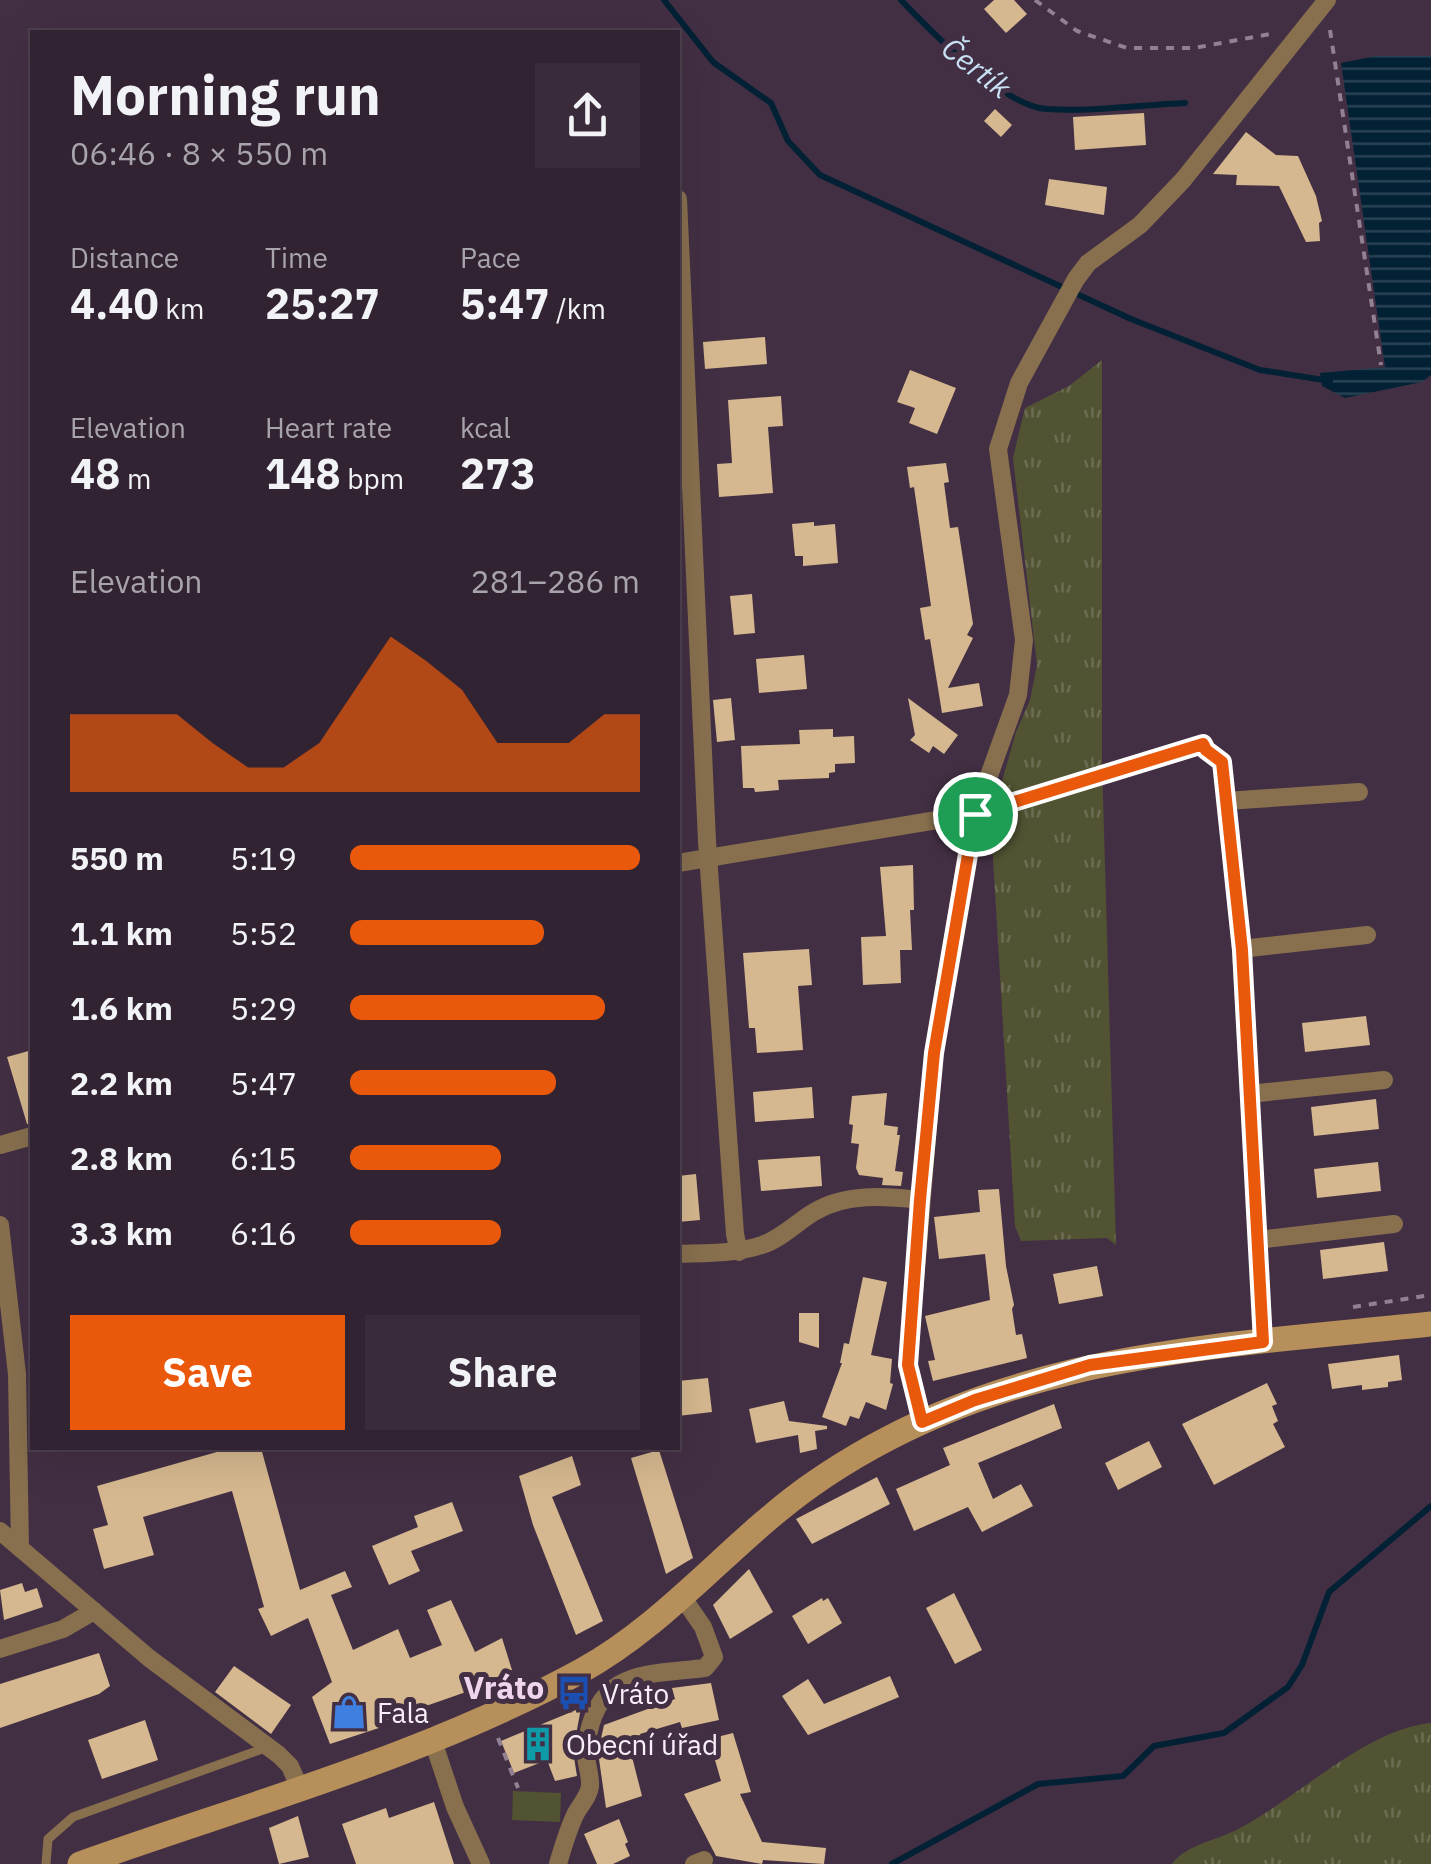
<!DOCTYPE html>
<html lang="en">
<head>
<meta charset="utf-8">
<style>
	:root { --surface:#322332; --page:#3a2b3a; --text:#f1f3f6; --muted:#a8a4ac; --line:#4d404d; --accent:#ea580c }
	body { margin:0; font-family:"IBM Plex Sans",sans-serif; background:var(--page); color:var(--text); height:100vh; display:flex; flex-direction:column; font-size:38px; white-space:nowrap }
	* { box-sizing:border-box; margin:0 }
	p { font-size:32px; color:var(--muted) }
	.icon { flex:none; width:55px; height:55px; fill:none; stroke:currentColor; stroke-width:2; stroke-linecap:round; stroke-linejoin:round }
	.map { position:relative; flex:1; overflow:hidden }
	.side { position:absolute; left:30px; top:30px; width:650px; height:1420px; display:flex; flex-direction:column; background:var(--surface); border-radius:0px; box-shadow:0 10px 40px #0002,0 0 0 2px var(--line) }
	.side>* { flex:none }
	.pin { position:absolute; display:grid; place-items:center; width:85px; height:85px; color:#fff; margin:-42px; border:5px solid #fff; border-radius:50%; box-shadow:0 2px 10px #0007 }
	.round { display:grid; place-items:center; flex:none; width:105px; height:105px; border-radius:0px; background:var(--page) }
	.head { display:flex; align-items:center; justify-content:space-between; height:170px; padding:0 40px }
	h1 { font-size:55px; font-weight:700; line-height:75px }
	.stats { display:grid; grid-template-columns:repeat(3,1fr); gap:15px; height:170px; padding:10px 40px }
	.stats div { display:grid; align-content:center }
	.stats b { font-size:42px; font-weight:700 }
	.stats small { font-size:28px; font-weight:400 }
	.stats p { font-size:28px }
	.chart { height:280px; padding:20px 40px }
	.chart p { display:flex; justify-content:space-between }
	.chart svg { width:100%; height:180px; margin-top:10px; fill:var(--accent); opacity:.7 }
	.cta { display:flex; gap:20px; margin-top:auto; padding:20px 40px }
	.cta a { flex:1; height:115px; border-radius:0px; background:var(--accent); color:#fff; font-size:40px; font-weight:700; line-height:115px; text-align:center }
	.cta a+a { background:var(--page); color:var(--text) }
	ul { padding:0 40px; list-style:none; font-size:32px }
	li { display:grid; grid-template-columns:160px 120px 1fr; align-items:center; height:75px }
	li i { height:25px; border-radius:12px; background:var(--accent) }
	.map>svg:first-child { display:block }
	.grass { fill:url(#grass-tufts) }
	.pitch { fill:#515332 }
	.water { fill:url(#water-rules) }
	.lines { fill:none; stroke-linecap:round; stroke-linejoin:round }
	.stream { stroke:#032135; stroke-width:6 }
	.building { fill:#d5b88f }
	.path { stroke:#928192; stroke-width:4; stroke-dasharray:8 8; stroke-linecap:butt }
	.lane { stroke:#88704f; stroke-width:9 }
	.street { stroke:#88704f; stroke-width:18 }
	.secondary { stroke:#b68f5a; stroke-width:25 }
	.route-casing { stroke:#fff; stroke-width:20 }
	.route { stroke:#ea580c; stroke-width:12 }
	.labels { text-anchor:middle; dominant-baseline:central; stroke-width:10; stroke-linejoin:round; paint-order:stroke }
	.poi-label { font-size:28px; fill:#fbeefb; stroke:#432f43; text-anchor:start }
	.water-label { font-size:30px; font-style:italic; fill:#c8e0f4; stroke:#432f43 }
	.quarter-label { font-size:32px; font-weight:bold; fill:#f0d5ef; stroke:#432f43 }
</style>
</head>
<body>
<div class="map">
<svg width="1431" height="1864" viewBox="0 0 1431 1864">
	<defs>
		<pattern id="grass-tufts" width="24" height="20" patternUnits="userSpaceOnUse" patternTransform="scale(2.5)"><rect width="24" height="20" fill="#515332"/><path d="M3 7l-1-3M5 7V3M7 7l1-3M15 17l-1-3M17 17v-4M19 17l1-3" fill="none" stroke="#6b6c51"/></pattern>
		<pattern id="water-rules" width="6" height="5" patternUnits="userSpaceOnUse" patternTransform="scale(2.5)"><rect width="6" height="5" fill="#032135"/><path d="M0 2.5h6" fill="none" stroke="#294253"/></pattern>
	</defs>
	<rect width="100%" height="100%" fill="#432f43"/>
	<!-- grass -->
	<g class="grass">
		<path d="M 1102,360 L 1102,763 L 1116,1245 L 1107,1238 L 1021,1241 L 1015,1226 L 992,842 L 1000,788 L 1016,732 L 1030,700 L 1037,665 L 1013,458 L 1025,408 L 1069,386 Z"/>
		<path d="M 1431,1723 L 1431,1864 L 1172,1864 C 1186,1844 1219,1840 1240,1828 C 1299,1797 1366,1729 1431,1723 Z"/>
	</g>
	<!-- pitch -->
	<path class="pitch" d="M 513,1791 L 561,1793 L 560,1822 L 512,1820 Z"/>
	<!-- water -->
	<path class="water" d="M 1375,56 L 1431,56 L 1431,375 L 1422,382 L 1345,398 L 1322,386 L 1320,373 L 1385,367 L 1341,63 Z"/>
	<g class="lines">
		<!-- stream -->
		<g class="stream">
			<path d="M 664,0 L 713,62 L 771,103 L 788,141 L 820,175 L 1131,319 L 1260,370 L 1330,381"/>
			<path d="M 901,0 C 932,32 1002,106 1047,109 C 1091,112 1140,105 1185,103"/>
			<path d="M 892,1864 L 1038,1784 L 1123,1776 L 1154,1746 L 1224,1733 L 1288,1687 L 1302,1665 L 1329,1592 L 1431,1506"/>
		</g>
	</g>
	<!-- building -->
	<g class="building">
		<path d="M 994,0 L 1014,0 L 1027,14 L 1006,33 L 984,9 Z"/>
		<path d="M 995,109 L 1012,125 L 1001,137 L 984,121 Z"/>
		<path d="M 1144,113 L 1146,145 L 1075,150 L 1073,117 Z"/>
		<path d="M 1246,132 L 1276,155 L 1298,156 L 1316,196 L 1322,221 L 1319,223 L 1320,241 L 1306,242 L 1279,186 L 1236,185 L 1237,175 L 1213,174 Z"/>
		<path d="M 1049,179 L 1107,187 L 1104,215 L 1045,205 Z"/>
		<path d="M 765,337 L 767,364 L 705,369 L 703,342 Z"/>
		<path d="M 910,370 L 956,388 L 937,434 L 909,423 L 915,408 L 897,402 Z"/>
		<path d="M 781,396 L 783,426 L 768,427 L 773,493 L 719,497 L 717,464 L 732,463 L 728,400 Z"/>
		<path d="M 946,463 L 949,482 L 944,483 L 950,528 L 958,527 L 973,624 L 967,635 L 973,638 L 948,688 L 979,683 L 983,706 L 942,713 L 930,639 L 925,640 L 920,608 L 931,606 L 914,487 L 910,488 L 907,467 Z"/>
		<path d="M 814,522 L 814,526 L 835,524 L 838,563 L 803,566 L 803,556 L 795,556 L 792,524 Z"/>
		<path d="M 752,594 L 755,633 L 734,635 L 730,596 Z"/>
		<path d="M 804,655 L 807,689 L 759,693 L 756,659 Z"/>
		<path d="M 731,698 L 735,740 L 717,742 L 713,700 Z"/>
		<path d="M 908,698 L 958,735 L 944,754 L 933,746 L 929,753 L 910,740 L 915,735 Z"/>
		<path d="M 833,729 L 833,737 L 854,736 L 855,763 L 835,764 L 835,772 L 829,773 L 829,778 L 778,780 L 779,790 L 755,792 L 754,788 L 743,788 L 741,746 L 800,744 L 799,730 Z"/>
		<path d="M 913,865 L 914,910 L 910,910 L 912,950 L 900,950 L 901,983 L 863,985 L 861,937 L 886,936 L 880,867 Z"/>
		<path d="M 809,949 L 812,985 L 798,986 L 803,1050 L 757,1053 L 755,1028 L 749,1028 L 743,953 Z"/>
		<path d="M 1366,1016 L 1370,1045 L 1305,1052 L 1302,1023 Z"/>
		<path d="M 32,1050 L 32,1124 L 27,1124 L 7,1057 Z"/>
		<path d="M 812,1087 L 814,1118 L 755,1122 L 753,1092 Z"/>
		<path d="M 887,1093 L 884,1125 L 898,1127 L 897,1135 L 900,1135 L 895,1171 L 903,1172 L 901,1186 L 882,1185 L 883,1178 L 859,1175 L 856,1168 L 859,1144 L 851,1143 L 853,1125 L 849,1124 L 852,1096 Z"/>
		<path d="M 1376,1099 L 1379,1129 L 1314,1136 L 1311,1107 Z"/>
		<path d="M 820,1156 L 822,1186 L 761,1191 L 758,1160 Z"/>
		<path d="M 1378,1162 L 1381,1191 L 1317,1198 L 1314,1169 Z"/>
		<path d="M 696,1174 L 700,1220 L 678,1222 L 678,1176 Z"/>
		<path d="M 999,1189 L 1006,1266 L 1014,1305 L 1012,1309 L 1016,1335 L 1022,1334 L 1027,1358 L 933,1381 L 928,1361 L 935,1360 L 925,1316 L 990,1300 L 985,1254 L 939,1259 L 934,1217 L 980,1212 L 978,1190 Z"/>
		<path d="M 1384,1242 L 1388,1271 L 1323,1279 L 1320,1250 Z"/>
		<path d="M 1097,1266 L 1103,1296 L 1059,1304 L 1053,1274 Z"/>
		<path d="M 863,1277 L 887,1282 L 871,1355 L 892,1359 L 890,1383 L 893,1384 L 886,1410 L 866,1402 L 859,1419 L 850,1416 L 846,1426 L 822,1417 L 842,1363 L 840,1363 L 844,1343 L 849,1344 Z"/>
		<path d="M 799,1313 L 819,1313 L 819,1348 L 799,1342 Z"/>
		<path d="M 1399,1355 L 1402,1380 L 1388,1382 L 1388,1387 L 1362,1390 L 1362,1385 L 1332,1389 L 1328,1364 Z"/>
		<path d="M 708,1378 L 712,1412 L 678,1416 L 678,1381 Z"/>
		<path d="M 1267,1383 L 1277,1404 L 1272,1406 L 1278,1421 L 1273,1424 L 1285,1447 L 1214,1485 L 1182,1424 Z"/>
		<path d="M 784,1401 L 789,1421 L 827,1426 L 827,1429 L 815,1431 L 817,1449 L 800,1453 L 798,1435 L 756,1443 L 749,1409 Z"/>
		<path d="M 1054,1404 L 1062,1428 L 978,1463 L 993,1499 L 1021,1484 L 1033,1506 L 982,1532 L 968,1507 L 914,1531 L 896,1489 L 950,1465 L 943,1448 Z"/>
		<path d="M 1149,1441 L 1162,1467 L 1118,1490 L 1105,1463 Z"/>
		<path d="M 231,1448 L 261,1448 L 300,1590 L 345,1571 L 352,1587 L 331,1595 L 353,1650 L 398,1629 L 410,1658 L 442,1645 L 427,1610 L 451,1600 L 475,1652 L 502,1638 L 512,1670 L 466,1692 L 383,1721 L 385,1726 L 330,1744 L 312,1697 L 332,1682 L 308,1618 L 271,1636 L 258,1609 L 264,1607 L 232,1491 L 143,1517 L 154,1555 L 104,1569 L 93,1529 L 108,1525 L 97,1486 Z"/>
		<path d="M 659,1450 L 693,1558 L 666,1574 L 631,1458 Z"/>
		<path d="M 572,1456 L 581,1485 L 552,1497 L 603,1621 L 576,1635 L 533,1525 L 519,1476 Z"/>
		<path d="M 877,1477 L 890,1504 L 812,1544 L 796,1519 Z"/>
		<path d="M 452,1502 L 463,1531 L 411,1551 L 420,1571 L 389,1585 L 372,1546 L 418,1527 L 414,1516 Z"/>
		<path d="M 749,1569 L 773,1612 L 730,1639 L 713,1605 Z"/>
		<path d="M 22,1583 L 25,1592 L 37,1588 L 43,1607 L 4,1620 L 0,1590 Z"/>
		<path d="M 954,1593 L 982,1650 L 955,1664 L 926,1608 Z"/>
		<path d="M 822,1598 L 823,1601 L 828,1598 L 842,1623 L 808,1644 L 792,1616 Z"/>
		<path d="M 99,1653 L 110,1686 L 99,1694 L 0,1728 L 0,1684 Z"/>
		<path d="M 234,1666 L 291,1705 L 271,1734 L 215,1692 Z"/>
		<path d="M 890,1676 L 899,1697 L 808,1735 L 782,1696 L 808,1679 L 824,1704 Z"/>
		<path d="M 711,1683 L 719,1720 L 682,1728 L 680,1722 L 640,1734 L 642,1739 L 629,1745 L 642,1796 L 606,1808 L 598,1752 L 604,1725 L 675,1699 L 672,1688 Z"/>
		<path d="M 581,1708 L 573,1751 L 577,1776 L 555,1781 L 547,1760 L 514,1773 L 501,1741 Z"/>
		<path d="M 145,1720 L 158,1760 L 102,1779 L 88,1740 Z"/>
		<path d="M 733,1733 L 751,1792 L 740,1794 L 762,1842 L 826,1848 L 824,1864 L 763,1860 L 762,1864 L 716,1856 L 684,1794 L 721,1781 L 709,1739 Z"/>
		<path d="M 434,1802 L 454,1864 L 356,1864 L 342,1824 L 386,1808 L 389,1818 Z"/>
		<path d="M 298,1816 L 309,1857 L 279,1864 L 269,1828 Z"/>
		<path d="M 619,1819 L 628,1842 L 625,1844 L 630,1856 L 613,1864 L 597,1864 L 584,1834 Z"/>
	</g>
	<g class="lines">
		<!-- path -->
		<g class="path">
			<path d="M 1035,0 L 1077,31 L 1127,48 L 1194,48 L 1276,33"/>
			<path d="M 1330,30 L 1381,365"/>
			<path d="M 999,807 L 1203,744 L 1206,750"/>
			<path d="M 1353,1307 L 1431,1295"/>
			<path d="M 498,1738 L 518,1788"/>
		</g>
		<!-- lane -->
		<path class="lane" d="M 46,1864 L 48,1839 L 73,1817 L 265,1748"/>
		<!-- street -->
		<g class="street">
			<path d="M 678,199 L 707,841 L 735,1234 L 739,1252"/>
			<path d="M 1222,762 L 1241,949 L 1263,1342"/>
			<path d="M 1226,801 L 1359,792"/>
			<path d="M 678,863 L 937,820 L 972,823"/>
			<path d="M 1241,949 L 1367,935"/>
			<path d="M 1249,1094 L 1384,1080"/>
			<path d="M 0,1145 L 32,1136"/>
			<path d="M 0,1225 L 17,1374 L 20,1548"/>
			<path d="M 1257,1240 L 1394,1224"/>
			<path d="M 678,1254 C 706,1253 735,1254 762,1245 C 781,1239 797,1222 814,1212 C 845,1193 885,1196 920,1200"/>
			<path d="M 922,1422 L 908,1365 L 934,1053 L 972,823 L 1018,695 L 1024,640 L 998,449 L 1019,383 L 1076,279 L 1088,263 L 1140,225 L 1183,180 L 1327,0"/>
			<path d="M 0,1531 L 149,1658 L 279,1755 L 290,1766 L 300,1789"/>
			<path d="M 0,1649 L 63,1629 L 94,1611"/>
			<path d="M 433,1741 L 455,1807 L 481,1864"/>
			<path d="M 558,1864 C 563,1847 568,1829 576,1813 C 581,1804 589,1796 590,1786 C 591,1773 584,1760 586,1747 C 596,1670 642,1675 705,1668 L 714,1657 L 703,1627 L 683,1598"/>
			<path d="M 694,1864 L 704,1860"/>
		</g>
		<!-- secondary -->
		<path class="secondary" d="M 80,1864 C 248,1804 423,1757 581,1671 C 668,1623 730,1543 810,1486 C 999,1353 1210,1347 1431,1324"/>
	</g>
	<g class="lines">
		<!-- route casing -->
		<g class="route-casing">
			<path id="route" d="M 1203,744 L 1206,750 L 1222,762 L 1242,950 L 1263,1342 L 1090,1365 L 975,1400 L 922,1422 L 908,1365 L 920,1200 L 934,1053 L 975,814 Z"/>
		</g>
		<!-- route -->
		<use href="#route" class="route"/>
	</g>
	<!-- icons -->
	<defs>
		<g id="bus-bare" transform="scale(2.7)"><path d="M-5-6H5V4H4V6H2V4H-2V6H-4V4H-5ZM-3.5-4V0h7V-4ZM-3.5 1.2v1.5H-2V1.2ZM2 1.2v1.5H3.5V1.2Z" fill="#1a4fb4" stroke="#432f43" stroke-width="2.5" paint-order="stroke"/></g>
		<g id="shop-bare" transform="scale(2.7)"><path d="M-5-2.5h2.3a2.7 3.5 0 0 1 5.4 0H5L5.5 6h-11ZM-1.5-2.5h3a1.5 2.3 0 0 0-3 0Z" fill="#3f7fe0" stroke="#432f43" stroke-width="2.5" paint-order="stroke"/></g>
		<g id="building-bare" transform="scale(2.7)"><path d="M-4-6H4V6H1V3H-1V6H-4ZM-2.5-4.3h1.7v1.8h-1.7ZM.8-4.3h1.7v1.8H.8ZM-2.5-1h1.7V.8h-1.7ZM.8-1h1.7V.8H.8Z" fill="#0f9aa8" stroke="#432f43" stroke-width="2.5" paint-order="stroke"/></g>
	</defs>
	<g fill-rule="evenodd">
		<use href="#bus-bare" x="574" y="1693"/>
		<use href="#shop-bare" x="349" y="1712"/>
		<use href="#building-bare" x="538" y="1744"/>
	</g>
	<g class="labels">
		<!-- poi labels -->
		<g class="poi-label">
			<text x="602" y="1693">Vráto</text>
			<text x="377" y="1712">Fala</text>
			<text x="566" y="1744">Obecní úřad</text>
		</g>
		<!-- water labels -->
		<g class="water-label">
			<text transform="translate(977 67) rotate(38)">Čertík</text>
		</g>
		<!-- quarter labels -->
		<g class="quarter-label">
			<text x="504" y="1687">Vráto</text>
		</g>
	</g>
</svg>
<div class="pin" style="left:975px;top:814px;background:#1e9e55"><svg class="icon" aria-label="arrive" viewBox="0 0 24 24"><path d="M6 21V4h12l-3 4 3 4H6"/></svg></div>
<section class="side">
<div class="head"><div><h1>Morning run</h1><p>06:46 · 8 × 550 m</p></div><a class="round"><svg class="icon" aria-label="share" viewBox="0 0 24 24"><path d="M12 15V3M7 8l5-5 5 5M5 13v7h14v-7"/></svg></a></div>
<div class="stats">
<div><p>Distance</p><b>4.40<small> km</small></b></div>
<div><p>Time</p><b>25:27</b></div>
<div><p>Pace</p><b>5:47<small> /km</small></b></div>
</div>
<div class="stats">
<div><p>Elevation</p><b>48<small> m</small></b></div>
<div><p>Heart rate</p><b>148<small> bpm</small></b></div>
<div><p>kcal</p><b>273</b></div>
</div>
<div class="chart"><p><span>Elevation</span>281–286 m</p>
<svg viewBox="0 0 160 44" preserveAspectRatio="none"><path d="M0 44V25L10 25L20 25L30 25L40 32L50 38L60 38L70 32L80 19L90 6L100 12L110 19L120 32L130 32L140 32L150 25L160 25V44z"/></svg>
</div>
<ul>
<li><b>550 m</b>5:19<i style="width:100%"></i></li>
<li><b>1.1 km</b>5:52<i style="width:67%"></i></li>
<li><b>1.6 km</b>5:29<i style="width:88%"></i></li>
<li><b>2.2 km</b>5:47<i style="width:71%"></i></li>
<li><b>2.8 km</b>6:15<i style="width:52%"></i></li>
<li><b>3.3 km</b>6:16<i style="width:52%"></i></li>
</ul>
<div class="cta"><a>Save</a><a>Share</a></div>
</section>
</div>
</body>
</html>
